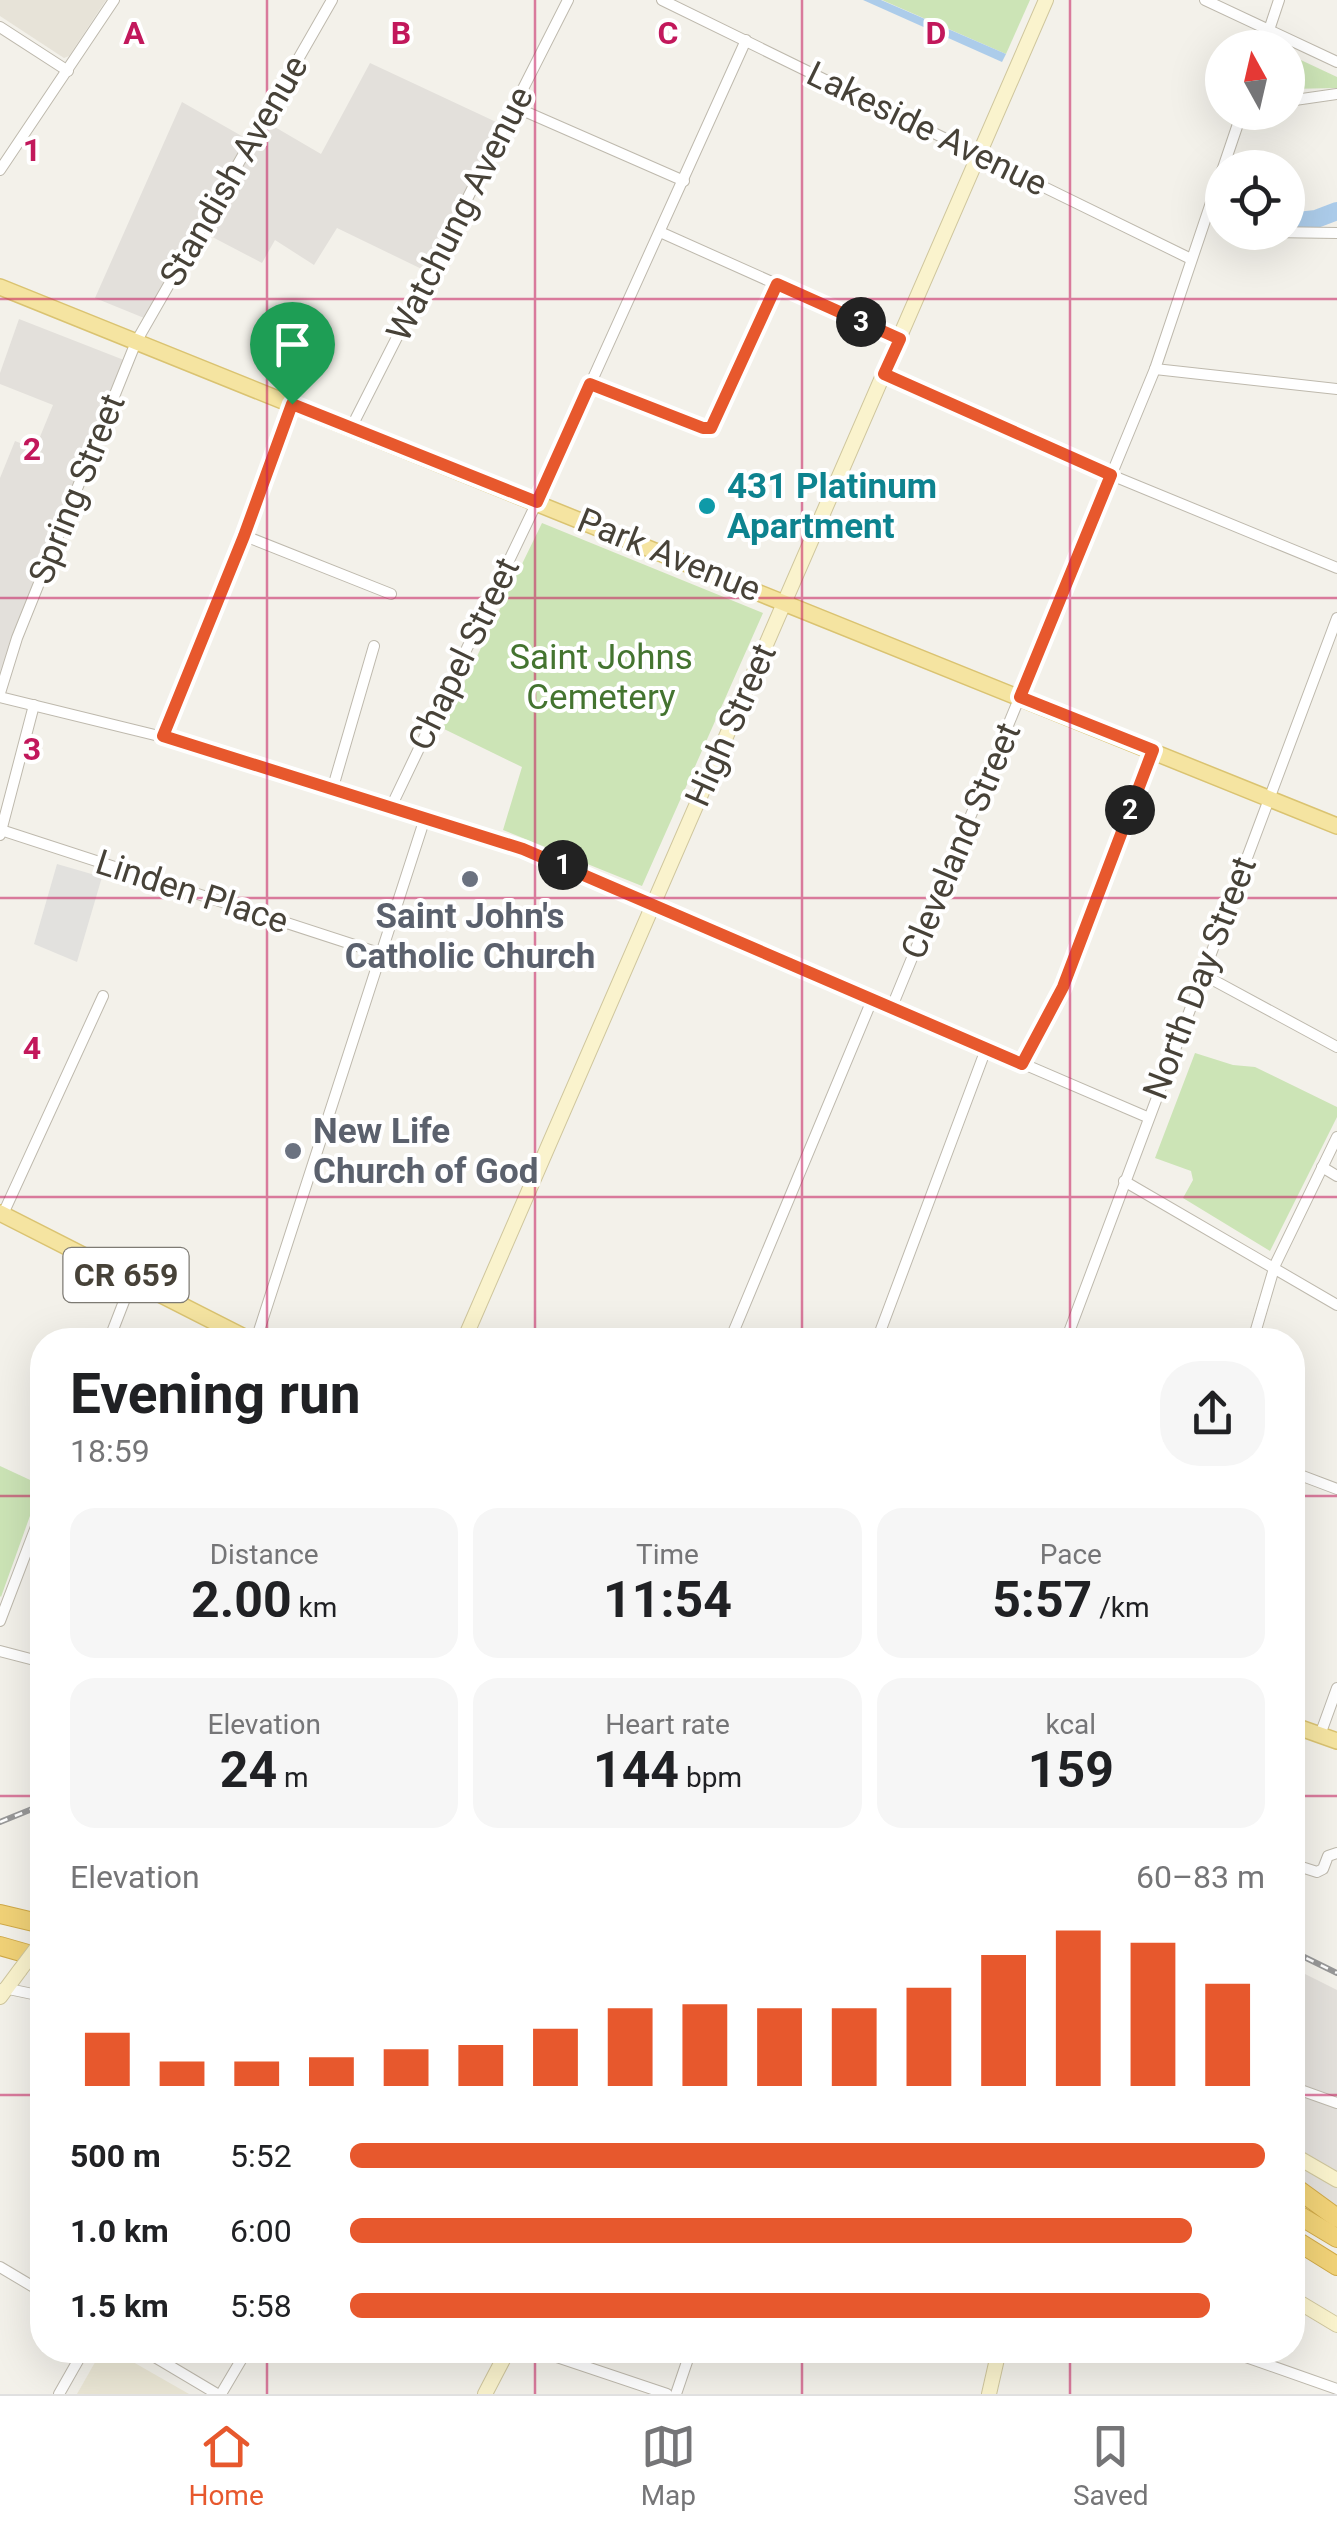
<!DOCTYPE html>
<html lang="en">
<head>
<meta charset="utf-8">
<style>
	:root { --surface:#fff; --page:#f6f6f6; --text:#202124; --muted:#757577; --line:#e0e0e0; --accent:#e7582d }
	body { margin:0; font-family:Roboto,sans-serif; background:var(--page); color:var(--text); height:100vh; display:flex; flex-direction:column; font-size:38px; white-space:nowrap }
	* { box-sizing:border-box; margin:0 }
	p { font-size:32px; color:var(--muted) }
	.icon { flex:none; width:55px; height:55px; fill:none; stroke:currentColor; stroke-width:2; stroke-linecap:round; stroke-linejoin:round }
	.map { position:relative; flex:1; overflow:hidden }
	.drawer { position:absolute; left:30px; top:1328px; width:1275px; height:1035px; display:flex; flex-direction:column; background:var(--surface); border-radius:40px; box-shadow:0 10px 40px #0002 }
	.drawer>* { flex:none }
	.needle { width:65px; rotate:352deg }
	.fabs { position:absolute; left:1205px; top:30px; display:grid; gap:20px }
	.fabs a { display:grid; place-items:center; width:100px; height:100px; border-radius:50%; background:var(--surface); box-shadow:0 10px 40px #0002; font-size:50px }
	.pin { position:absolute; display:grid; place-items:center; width:85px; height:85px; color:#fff; margin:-102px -42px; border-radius:50% 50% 50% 0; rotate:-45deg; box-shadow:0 0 10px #0007 }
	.pin .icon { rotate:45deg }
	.km { position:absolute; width:50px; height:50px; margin:-25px; border-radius:50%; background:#222; color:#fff; font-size:28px; line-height:50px; text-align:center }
	.round { display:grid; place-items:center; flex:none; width:105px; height:105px; border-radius:40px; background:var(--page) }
	.overview { display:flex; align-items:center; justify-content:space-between; height:170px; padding:0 40px }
	h1 { font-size:55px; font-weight:700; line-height:75px }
	.metrics { display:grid; grid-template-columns:repeat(3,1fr); gap:15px; height:170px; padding:10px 40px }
	.metrics div { display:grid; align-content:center; border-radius:25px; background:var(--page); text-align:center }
	.metrics b { font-size:50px; font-weight:700 }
	.metrics small { font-size:28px; font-weight:400 }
	.metrics p { font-size:28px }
	.chart { height:280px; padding:20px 40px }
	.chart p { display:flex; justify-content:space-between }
	.chart svg { width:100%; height:180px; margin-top:10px; stroke:var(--accent); stroke-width:6 }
	ul { padding:0 40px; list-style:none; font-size:32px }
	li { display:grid; grid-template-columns:160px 120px 1fr; align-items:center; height:75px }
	li i { height:25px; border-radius:12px; background:var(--accent) }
	.menu { display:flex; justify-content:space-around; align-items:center; height:140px; border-top:2px solid var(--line); background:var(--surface); font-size:28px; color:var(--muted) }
	.menu a { display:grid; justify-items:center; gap:5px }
	.menu .current { color:var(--accent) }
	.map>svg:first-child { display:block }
	.residential { fill:#e7e3d8 }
	.industrial { fill:#e3e0db }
	.education { fill:#ebe7d5 }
	.green { fill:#cce4b6 }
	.parking { fill:#e2e1de }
	.water { fill:#acccea }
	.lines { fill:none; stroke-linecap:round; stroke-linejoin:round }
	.river { stroke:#acccea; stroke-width:18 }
	.street-casing { stroke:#beb9ad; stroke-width:12 }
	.secondary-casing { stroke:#cfc69d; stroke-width:16 }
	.primary-casing { stroke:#dac371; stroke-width:18 }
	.highway-casing { stroke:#d0a947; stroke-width:20 }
	.street { stroke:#fff; stroke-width:10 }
	.secondary { stroke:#faf3cd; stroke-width:14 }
	.primary { stroke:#f5e4a1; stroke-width:15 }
	.highway { stroke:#f1d277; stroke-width:18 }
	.rail-casing { stroke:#989898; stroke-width:6 }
	.rail { stroke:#fff; stroke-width:2.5; stroke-dasharray:8; stroke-linecap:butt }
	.secondary-bridge-casing { stroke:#cfc69d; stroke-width:16; stroke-linecap:butt }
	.secondary-bridge { stroke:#faf3cd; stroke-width:14 }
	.route-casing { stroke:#fff; stroke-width:20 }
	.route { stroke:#e7582d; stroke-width:12 }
	.grid { fill:none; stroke:#c2185b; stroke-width:2.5; stroke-opacity:0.55 }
	.culture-dot { fill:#0f9aa8; stroke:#fff; stroke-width:4 }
	.worship-dot { fill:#6b7280; stroke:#fff; stroke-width:4 }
	.labels { text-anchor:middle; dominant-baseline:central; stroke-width:8; stroke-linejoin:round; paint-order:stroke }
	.shield { fill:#fff; stroke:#7e7b74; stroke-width:2.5 }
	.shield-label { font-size:32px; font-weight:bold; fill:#474238 }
	.street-label { font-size:35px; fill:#474238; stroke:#fff }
	.culture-label { font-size:35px; font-weight:bold; fill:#0d838f; stroke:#fff; text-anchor:start }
	.park-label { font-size:35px; fill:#447430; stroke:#fff }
	.worship-label { font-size:35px; font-weight:bold; fill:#5b616d; stroke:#fff }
	.grid-label { font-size:32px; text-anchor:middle; font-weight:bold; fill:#c2185b; stroke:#fff; stroke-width:8; stroke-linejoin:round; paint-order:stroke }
</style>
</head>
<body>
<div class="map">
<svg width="1337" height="2394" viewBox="0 0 1337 2394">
	<rect width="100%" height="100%" fill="#f3f1ea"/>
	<!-- residential -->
	<path class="residential" d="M 0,0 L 106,0 L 69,56 L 64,58 L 0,16 Z"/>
	<!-- industrial -->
	<g class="industrial">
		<path d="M 370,63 L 509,128 L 432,274 L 337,228 L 314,265 L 275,240 L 262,263 L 199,230 L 149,320 L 95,298 L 182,102 L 254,143 L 268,123 L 321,154 Z"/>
		<path d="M 19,319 L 129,362 L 0,692 L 0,478 L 15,441 L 35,449 L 53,405 L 0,384 L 0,373 Z"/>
		<path d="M 1293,1968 L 1337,1990 L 1337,2209 L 1293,2183 Z"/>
	</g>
	<!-- education -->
	<path class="education" d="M 102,2350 L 112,2350 L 189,2394 L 77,2394 Z"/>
	<!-- green -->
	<g class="green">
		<path d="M 882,0 L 1030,0 L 1006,54 Z"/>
		<path d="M 1288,54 L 1337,77 L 1337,88 L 1288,89 Z"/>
		<path d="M 542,523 L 763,613 L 642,886 L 503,830 L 522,767 L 442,728 Z"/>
		<path d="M 1195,1053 L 1233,1065 L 1255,1067 L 1337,1107 L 1337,1117 L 1270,1251 L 1183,1198 L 1193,1180 L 1191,1171 L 1155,1158 Z"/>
		<path d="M 0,1466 L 41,1485 L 1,1597 L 0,1596 Z"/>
	</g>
	<!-- parking -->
	<path class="parking" d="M 57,864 L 102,877 L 77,962 L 34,944 Z"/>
	<!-- water -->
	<path class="water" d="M 863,0 L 881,0 L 1006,54 L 1002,62 Z"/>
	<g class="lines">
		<!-- river -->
		<path class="river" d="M 1288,222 L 1316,219 L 1337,211"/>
		<!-- street casing -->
		<g class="street-casing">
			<g id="street">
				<path d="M 662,0 L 1191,259"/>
				<path d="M 1205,0 L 1337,62"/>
				<path d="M 0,27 L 68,71"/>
				<path d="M 1263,48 L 1279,0"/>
				<path d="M 1288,101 L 1337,94"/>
				<path d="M 515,107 L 684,181"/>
				<path d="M 1223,168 L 1242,112"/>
				<path d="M 0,170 L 114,0"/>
				<path d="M 660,232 L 899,339"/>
				<path d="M 1269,232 L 1337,233"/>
				<path d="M 1155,369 L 1337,389"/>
				<path d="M 884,375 L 1111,475 L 1337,568"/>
				<path d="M 589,384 L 703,428 L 711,428 L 777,284"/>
				<path d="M 351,428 L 568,0"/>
				<path d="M 245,536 L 391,594"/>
				<path d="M 0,693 L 17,638 L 136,342 L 332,0"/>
				<path d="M 0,697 L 163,737 L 523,849 L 1147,1117"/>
				<path d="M 163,737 L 245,536 L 292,404"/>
				<path d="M 333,787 L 374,646"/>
				<path d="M 391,807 L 537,502 L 746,40"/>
				<path d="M 1,830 L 382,954"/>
				<path d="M 0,835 L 34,705"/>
				<path d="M 1202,974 L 1337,1047"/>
				<path d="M 891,1009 L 1155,369 L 1222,170"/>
				<path d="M 1022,1064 L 1063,987 L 1153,750"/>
				<path d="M 1322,1167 L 1337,1176"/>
				<path d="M 1124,1181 L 1337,1305"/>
				<path d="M 3,1214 L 103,996"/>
				<path d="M 109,1340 L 133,1278"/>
				<path d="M 256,1340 L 425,818"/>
				<path d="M 730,1340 L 872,1000"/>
				<path d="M 877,1340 L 986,1049"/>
				<path d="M 1066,1340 L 1337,618"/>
				<path d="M 1253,1340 L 1275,1265 L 1337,1137"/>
				<path d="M 1292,1472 L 1337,1489"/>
				<path d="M 0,1621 L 42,1511"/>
				<path d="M 0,1651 L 42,1662"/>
				<path d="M 1320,1735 L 1337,1688"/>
				<path d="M 1292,1864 L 1317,1872 L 1323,1869 L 1328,1856 L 1337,1853"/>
				<path d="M 4,1988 L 42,1996"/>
				<path d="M 1292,2087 L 1337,2103"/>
				<path d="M 0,2267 L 42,2292"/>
				<path d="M 143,2350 L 217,2394"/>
				<path d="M 536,2350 L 667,2394"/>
				<path d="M 1226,2350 L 1337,2389"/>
				<path d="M 59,2394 L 84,2350"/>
				<path d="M 221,2394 L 247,2350"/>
				<path d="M 676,2394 L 691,2350"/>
			</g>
		</g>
		<!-- secondary casing -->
		<g class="secondary-casing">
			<g id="secondary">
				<path d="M 464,1340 L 1046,0"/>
				<path d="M 0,1997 L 20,1970"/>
				<path d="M 1292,2154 L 1337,2180"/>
				<path d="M 1292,2298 L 1337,2325"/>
				<path d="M 485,2394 L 508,2350"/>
				<path d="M 989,2394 L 999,2350"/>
			</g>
		</g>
		<!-- primary casing -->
		<g class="primary-casing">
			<g id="primary">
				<path d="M 0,287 L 1337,826"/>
				<path d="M 0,1213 L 250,1340"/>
				<path d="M 1292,1725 L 1337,1741"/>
			</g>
		</g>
		<!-- highway casing -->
		<g class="highway-casing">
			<g id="highway">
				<path d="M 0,1914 L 42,1924"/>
				<path d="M 0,1946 L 42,1958"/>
				<path d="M 1292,2185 L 1337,2218"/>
				<path d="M 1292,2211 L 1337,2238"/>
				<path d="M 1292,2238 L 1337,2266"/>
			</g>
		</g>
		<!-- street -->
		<use href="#street" class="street"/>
		<!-- secondary -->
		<use href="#secondary" class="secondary"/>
		<!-- primary -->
		<use href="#primary" class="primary"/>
		<!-- highway -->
		<use href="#highway" class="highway"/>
		<!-- rail casing -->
		<g class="rail-casing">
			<g id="rail">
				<path d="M 0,1822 L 42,1805"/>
				<path d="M 1292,1951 L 1337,1973"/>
			</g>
		</g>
		<!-- rail -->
		<use href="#rail" class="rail"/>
		<!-- secondary-bridge casing -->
		<g class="secondary-bridge-casing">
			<path id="secondary-bridge" d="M 20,1970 L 42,1941"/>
		</g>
		<!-- secondary-bridge -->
		<use href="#secondary-bridge" class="secondary-bridge"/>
	</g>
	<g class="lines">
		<!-- route casing -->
		<g class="route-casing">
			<path id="route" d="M 777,284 L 900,339 L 884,374 L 1111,475 L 1020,697 L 1153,750 L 1063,987 L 1022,1064 L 523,849 L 163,736 L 244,536 L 292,404 L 537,502 L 590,384 L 703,428 L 711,428 Z"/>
		</g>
		<!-- route -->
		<use href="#route" class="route"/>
	</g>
	<!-- grid -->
	<path class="grid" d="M 267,0 L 267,1340M 535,0 L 535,1340M 802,0 L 802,1340M 1070,0 L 1070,1340M 0,299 L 1337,299M 0,598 L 1337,598M 0,898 L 1337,898M 0,1197 L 1337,1197M 0,1496 L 42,1496M 1292,1496 L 1337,1496M 0,1796 L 42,1796M 1292,1796 L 1337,1796M 0,2095 L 42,2095M 1292,2095 L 1337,2095M 267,2350 L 267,2394M 535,2350 L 535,2394M 802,2350 L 802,2394M 1070,2350 L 1070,2394"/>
	<!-- markers -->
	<circle class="culture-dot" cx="707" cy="506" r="10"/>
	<g class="worship-dot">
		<circle cx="470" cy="879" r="10"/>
		<circle cx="293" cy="1151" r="10"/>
	</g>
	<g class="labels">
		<!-- shield labels -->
		<rect class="shield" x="63.5" y="1248" width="125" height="54" rx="8"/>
		<g class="shield-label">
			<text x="126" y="1275">CR 659</text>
		</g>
		<!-- street labels -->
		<g class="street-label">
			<text transform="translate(927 129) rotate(26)">Lakeside Avenue</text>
			<text transform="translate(234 171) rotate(-60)">Standish Avenue</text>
			<text transform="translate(460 214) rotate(-63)">Watchung Avenue</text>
			<text transform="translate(77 489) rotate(-68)">Spring Street</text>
			<text transform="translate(669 555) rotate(22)">Park Avenue</text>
			<text transform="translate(464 654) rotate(-64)">Chapel Street</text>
			<text transform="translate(731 725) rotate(-66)">High Street</text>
			<text transform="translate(961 841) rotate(-67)">Cleveland Street</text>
			<text transform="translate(192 892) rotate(18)">Linden Place</text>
			<text transform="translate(1200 978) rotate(-69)">North Day Street</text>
		</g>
		<!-- culture labels -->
		<g class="culture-label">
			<text x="727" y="486">431 Platinum<tspan x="727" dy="40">Apartment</tspan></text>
		</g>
		<!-- park labels -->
		<g class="park-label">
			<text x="601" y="657">Saint Johns<tspan x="601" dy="40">Cemetery</tspan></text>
		</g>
		<!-- worship labels -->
		<g class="worship-label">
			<text x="470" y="916">Saint John's<tspan x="470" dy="40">Catholic Church</tspan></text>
			<text x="313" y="1131" text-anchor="start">New Life<tspan x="313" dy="40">Church of God</tspan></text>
		</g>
	</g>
	<g class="grid-label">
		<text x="134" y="44">A</text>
		<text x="401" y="44">B</text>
		<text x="668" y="44">C</text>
		<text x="936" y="44">D</text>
		<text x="32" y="161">1</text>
		<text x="32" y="460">2</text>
		<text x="32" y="760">3</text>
		<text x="32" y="1059">4</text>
	</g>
</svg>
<div class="fabs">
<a><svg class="needle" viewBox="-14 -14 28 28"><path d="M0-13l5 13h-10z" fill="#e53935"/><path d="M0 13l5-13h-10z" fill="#757577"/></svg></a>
<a><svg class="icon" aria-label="locate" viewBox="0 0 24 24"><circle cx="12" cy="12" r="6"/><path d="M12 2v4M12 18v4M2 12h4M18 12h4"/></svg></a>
</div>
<div class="pin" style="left:292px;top:404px;background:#1e9e55"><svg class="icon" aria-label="arrive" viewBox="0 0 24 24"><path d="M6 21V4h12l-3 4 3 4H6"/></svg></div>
<b class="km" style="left:563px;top:865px">1</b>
<b class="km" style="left:1130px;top:810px">2</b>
<b class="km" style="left:861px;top:322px">3</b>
<section class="drawer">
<div class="overview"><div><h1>Evening run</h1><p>18:59</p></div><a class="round"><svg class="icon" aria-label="share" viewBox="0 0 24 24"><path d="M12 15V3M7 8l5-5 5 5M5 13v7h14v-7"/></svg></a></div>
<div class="metrics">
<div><p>Distance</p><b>2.00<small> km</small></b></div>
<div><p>Time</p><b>11:54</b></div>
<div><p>Pace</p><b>5:57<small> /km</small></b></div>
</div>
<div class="metrics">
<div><p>Elevation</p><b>24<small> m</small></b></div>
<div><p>Heart rate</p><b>144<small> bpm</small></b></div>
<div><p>kcal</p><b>159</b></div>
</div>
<div class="chart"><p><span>Elevation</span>60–83 m</p>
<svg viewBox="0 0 160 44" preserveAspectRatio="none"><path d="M5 44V31M15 44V38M25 44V38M35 44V37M45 44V35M55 44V34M65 44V30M75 44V25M85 44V24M95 44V25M105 44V25M115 44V20M125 44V12M135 44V6M145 44V9M155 44V19"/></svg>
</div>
<ul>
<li><b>500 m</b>5:52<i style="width:100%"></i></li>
<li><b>1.0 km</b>6:00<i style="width:92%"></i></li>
<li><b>1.5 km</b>5:58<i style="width:94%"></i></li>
</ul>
</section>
</div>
<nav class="menu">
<a class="current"><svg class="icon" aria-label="home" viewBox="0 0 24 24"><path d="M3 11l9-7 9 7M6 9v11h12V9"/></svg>Home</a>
<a><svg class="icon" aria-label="map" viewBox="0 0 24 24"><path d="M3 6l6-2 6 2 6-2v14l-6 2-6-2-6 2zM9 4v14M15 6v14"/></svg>Map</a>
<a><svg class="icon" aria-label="saved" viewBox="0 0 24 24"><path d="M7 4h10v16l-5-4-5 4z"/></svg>Saved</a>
</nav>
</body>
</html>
